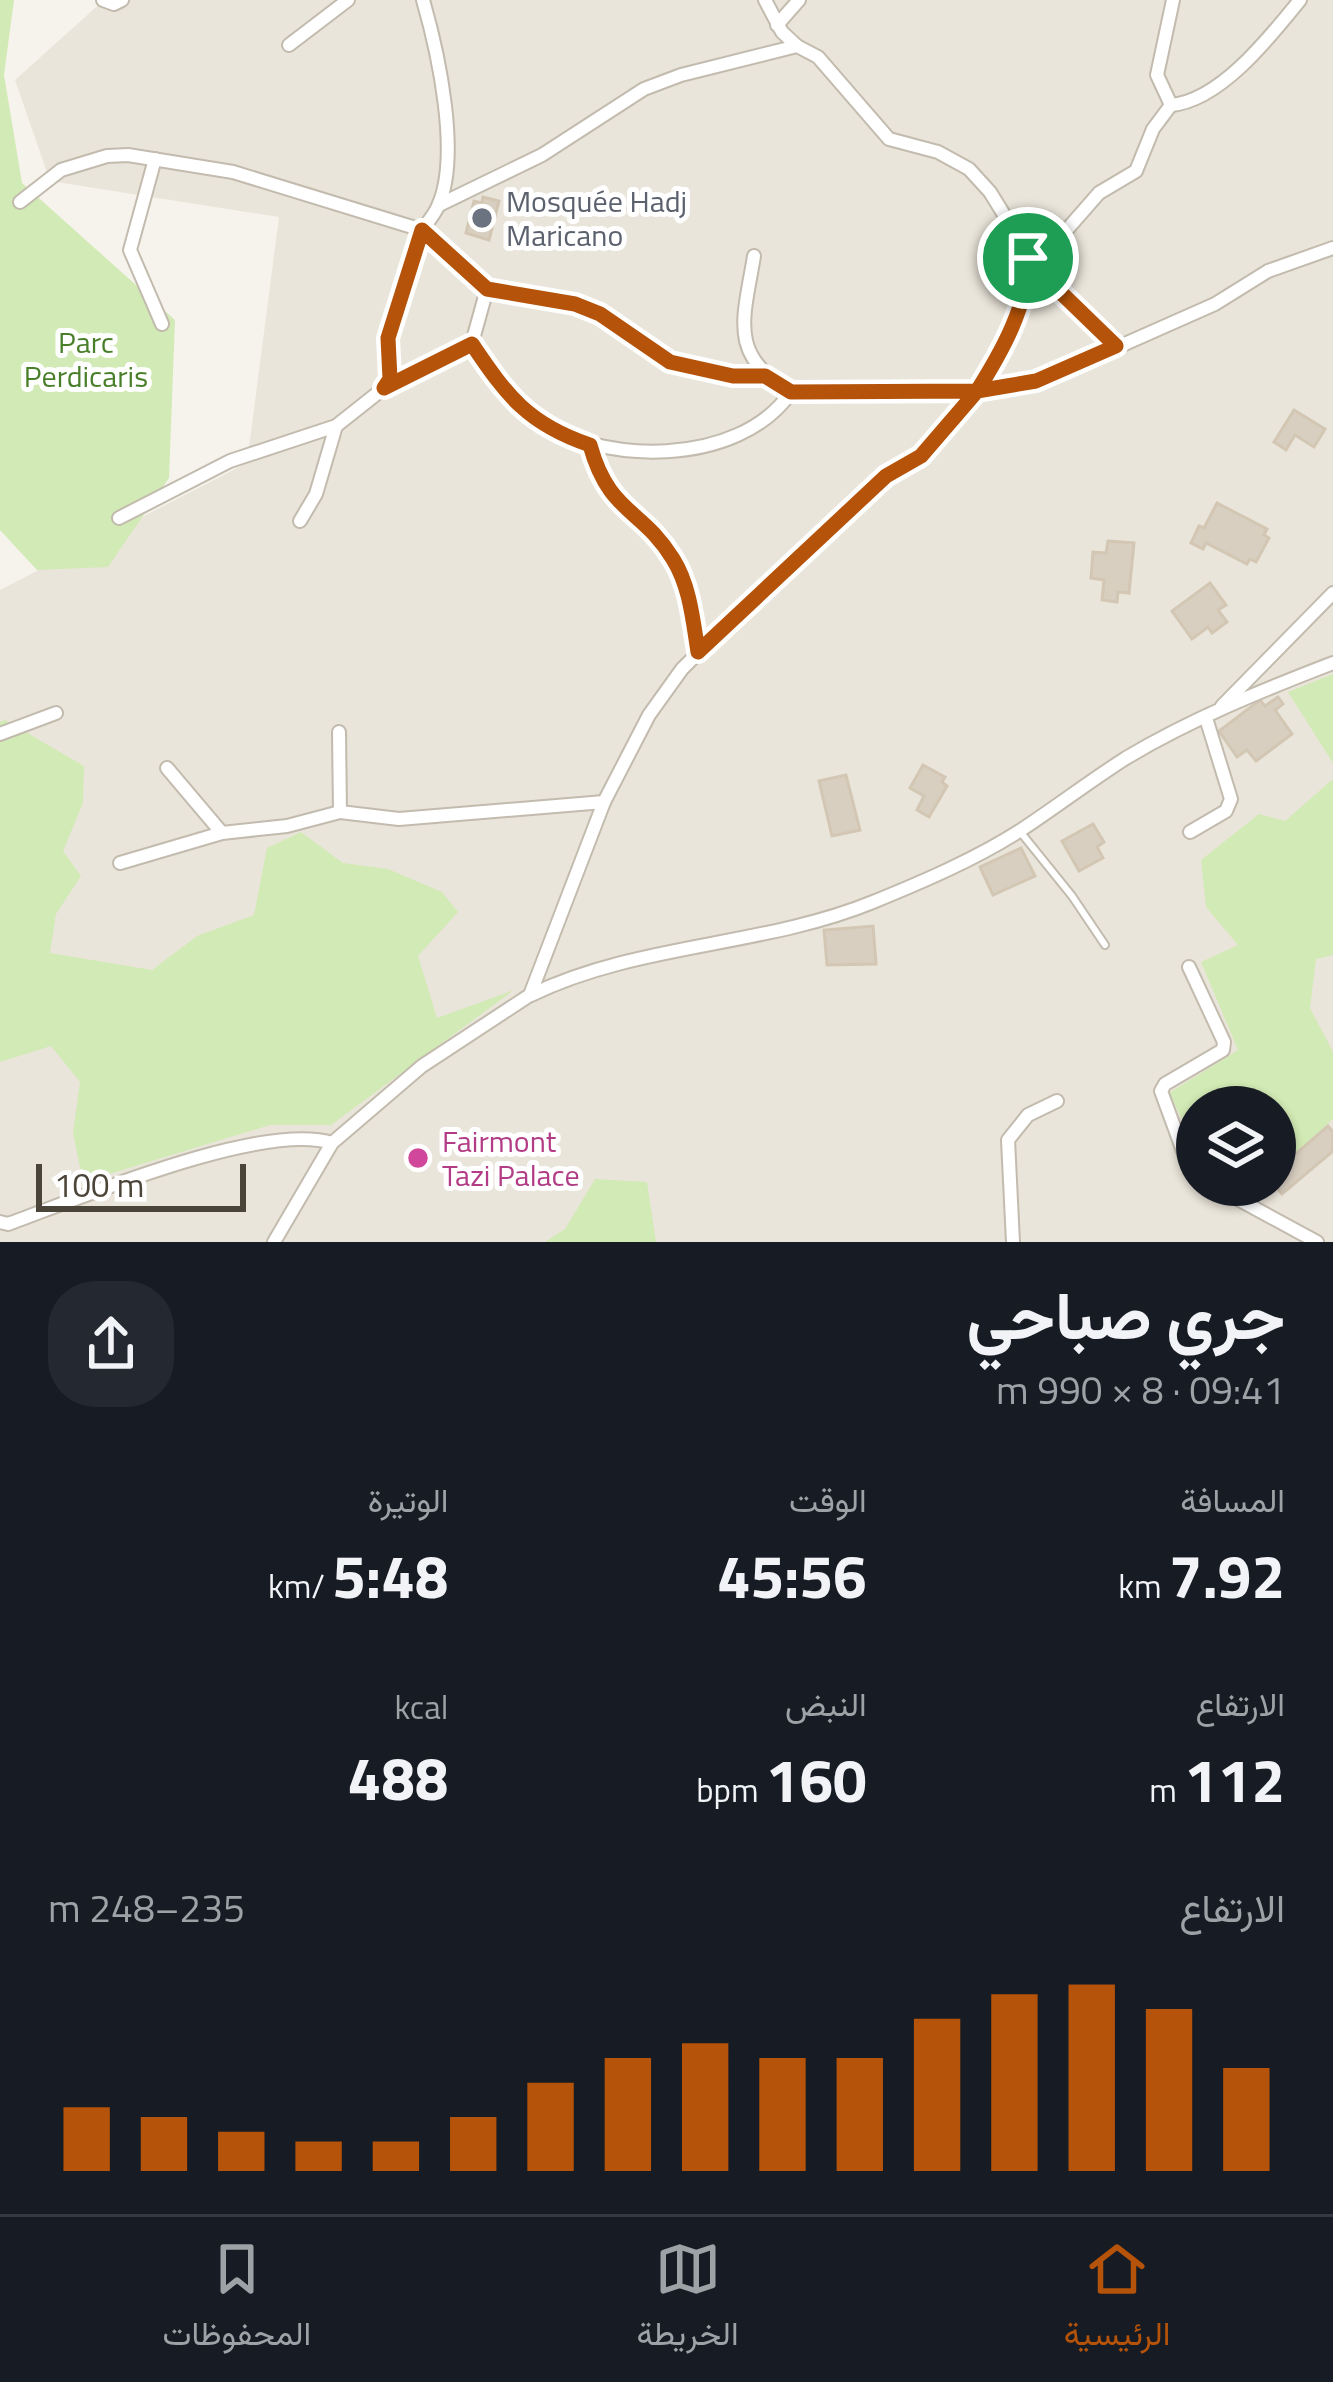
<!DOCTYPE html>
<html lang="ar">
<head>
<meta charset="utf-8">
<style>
	:root { --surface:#171b24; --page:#242831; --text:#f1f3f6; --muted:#9ea1a6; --line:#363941; --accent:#b45309 }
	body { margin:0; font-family:"Titillium Web",Vazirmatn,sans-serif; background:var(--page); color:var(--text); direction:rtl; height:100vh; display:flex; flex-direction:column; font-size:45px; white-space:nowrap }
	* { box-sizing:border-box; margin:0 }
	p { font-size:39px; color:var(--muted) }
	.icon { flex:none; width:66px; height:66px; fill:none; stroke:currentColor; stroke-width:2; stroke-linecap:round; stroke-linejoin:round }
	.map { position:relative; height:1242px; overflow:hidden; direction:ltr }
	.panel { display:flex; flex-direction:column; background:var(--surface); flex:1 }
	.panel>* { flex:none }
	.tools { position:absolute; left:1176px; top:1086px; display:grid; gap:24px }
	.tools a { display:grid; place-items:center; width:120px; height:120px; border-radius:50%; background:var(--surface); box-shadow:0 3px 9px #0004; font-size:60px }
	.scale { position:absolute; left:36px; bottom:30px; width:210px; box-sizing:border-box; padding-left:12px; border:6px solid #4b4439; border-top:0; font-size:33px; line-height:42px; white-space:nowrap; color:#4b4439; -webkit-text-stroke:9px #fff; paint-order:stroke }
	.pin { position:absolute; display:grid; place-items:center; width:102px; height:102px; color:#fff; margin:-51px; border:6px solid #fff; border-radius:50%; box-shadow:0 3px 12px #0007 }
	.round { display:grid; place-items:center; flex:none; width:126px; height:126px; border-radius:48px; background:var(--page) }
	.summary { display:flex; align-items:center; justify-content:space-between; height:204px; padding:0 48px }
	h1 { font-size:66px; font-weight:700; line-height:90px }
	.figures { display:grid; grid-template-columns:repeat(3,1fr); gap:18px; height:204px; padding:12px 48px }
	.figures div { display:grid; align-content:center }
	.figures b { font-size:60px; font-weight:700 }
	.figures small { font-size:33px; font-weight:400 }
	.figures p { font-size:33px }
	.chart { height:336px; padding:24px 48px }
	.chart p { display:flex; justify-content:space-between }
	.chart svg { width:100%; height:216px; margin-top:12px; stroke:var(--accent); stroke-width:6 }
	.tab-bar { display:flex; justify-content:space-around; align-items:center; height:168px; border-top:3px solid var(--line); background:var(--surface); font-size:33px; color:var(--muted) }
	.tab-bar a { display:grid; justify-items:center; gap:6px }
	.tab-bar .on { color:var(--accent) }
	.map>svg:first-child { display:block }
	.residential { fill:#eae5da; fill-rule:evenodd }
	.green { fill:#d2eab5 }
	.building { fill:#d8cfc1; stroke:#d3c7b4; stroke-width:3 }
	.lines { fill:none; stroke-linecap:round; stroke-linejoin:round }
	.service-casing { stroke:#c2bbae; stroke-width:10 }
	.minor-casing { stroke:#c2bbae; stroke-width:16 }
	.path { stroke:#c4b79f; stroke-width:3; stroke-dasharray:6 6; stroke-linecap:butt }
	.service { stroke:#fff; stroke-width:6 }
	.minor { stroke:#fff; stroke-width:12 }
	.route-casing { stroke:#fff; stroke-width:24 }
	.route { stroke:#b45309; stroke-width:15 }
	.worship-dot { fill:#6b7280; stroke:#fff; stroke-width:4.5 }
	.hotel-dot { fill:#d1479c; stroke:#fff; stroke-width:4.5 }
	.labels { text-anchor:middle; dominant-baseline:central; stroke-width:10; stroke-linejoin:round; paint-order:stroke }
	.worship-label { font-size:30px; fill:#5b616d; stroke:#fff; text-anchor:start }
	.park-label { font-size:30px; fill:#4a7f2a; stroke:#fff }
	.hotel-label { font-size:30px; fill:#b23c85; stroke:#fff; text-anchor:start }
</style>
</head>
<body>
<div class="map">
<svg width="1333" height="1242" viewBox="0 0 1333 1242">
	<rect width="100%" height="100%" fill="#f6f3ec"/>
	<!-- residential -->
	<path class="residential" d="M 104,0 L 1333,0 L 1333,1242 L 0,1242 L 0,590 L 247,463 L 279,217 L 50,181 L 15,80 ZM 1197,1107 L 1275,1107 L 1275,1185 L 1197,1185 Z"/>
	<!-- green -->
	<g class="green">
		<path d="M 0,0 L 14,0 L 4,75 L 22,183 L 175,320 L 169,478 L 108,567 L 37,570 L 0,530 Z"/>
		<path d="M 1333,674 L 1333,763 L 1288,692 Z"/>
		<path d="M 5,720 L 84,766 L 83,803 L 63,851 L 81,876 L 56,914 L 50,953 L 152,970 L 197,936 L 254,915 L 267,848 L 301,832 L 343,863 L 388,869 L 442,892 L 458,912 L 418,956 L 437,1018 L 514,990 L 331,1125 L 270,1125 L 83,1182 L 73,1133 L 80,1082 L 51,1046 L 0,1062 L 0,722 Z"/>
		<path d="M 1333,779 L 1333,955 L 1316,959 L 1310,1008 L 1333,1052 L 1333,1119 L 1275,1172 L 1275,1107 L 1197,1107 L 1197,1150 L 1169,1093 L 1238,1050 L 1201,962 L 1238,945 L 1206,907 L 1201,860 L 1259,814 L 1285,821 Z"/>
		<path d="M 595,1179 L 647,1182 L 656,1242 L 545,1242 L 565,1229 Z"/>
	</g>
	<!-- building -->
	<g class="building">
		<path d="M 483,197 L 499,201 L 489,240 L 466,233 L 474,201 L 482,203 Z"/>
		<path d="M 1294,410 L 1325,429 L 1314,447 L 1295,435 L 1286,450 L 1274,442 Z"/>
		<path d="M 1217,503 L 1267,529 L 1264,535 L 1269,538 L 1256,562 L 1250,559 L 1247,564 L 1206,543 L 1203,549 L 1191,543 L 1199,526 L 1204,528 Z"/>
		<path d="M 1108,541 L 1134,543 L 1129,593 L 1118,592 L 1117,602 L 1102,600 L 1104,580 L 1091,578 L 1093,552 L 1106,553 Z"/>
		<path d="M 1210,583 L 1226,605 L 1218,610 L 1227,622 L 1212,633 L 1208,627 L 1192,639 L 1172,611 Z"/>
		<path d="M 1278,697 L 1283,704 L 1275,710 L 1292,734 L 1256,761 L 1247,750 L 1237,757 L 1219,731 L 1260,700 L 1265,706 Z"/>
		<path d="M 923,765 L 945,777 L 942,782 L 947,786 L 929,817 L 917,810 L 924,796 L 910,788 Z"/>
		<path d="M 846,775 L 860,830 L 832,836 L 819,781 Z"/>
		<path d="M 1093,824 L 1104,842 L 1097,847 L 1103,858 L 1079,871 L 1062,841 Z"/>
		<path d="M 1021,848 L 1035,876 L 993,895 L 980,867 Z"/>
		<path d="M 873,926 L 876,964 L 827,965 L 824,930 Z"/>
		<path d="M 1328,1126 L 1333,1132 L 1333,1151 L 1282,1194 L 1274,1185 L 1275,1172 Z"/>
	</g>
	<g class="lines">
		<!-- service casing -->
		<g class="service-casing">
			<g id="service">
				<path d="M 1038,256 L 1052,284 L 1116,346"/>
				<path d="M 388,382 L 388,338 L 421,233"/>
				<path d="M 1022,834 L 1072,896 L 1105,945"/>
			</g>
		</g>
		<!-- minor casing -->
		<g class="minor-casing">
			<g id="minor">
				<path d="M 103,0 L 114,4 L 122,0"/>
				<path d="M 1173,0 L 1157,75 L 1171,105 C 1220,101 1270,37 1300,0"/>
				<path d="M 777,25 L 799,0"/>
				<path d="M 289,45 L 348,0"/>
				<path d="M 155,159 L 130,250 L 162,324"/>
				<path d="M 20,202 L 61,170 L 107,156 L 128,155 L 233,172 L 422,230 L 487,289 L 472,343 C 489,368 504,398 529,416 C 598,466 739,468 791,392"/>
				<path d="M 439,205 L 542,155 L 644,89 L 681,75 L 797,46"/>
				<path d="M 422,230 C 427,223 435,214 438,206 C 461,156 438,52 423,0"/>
				<path d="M 754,256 C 744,318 727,355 791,392 L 977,390 L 997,358 L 1025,289 L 1028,276 L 1024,247 L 990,192 L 969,169 L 938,152 L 889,139 L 818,57 L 797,46 L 782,32 L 765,0"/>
				<path d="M 1028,258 L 1038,256 L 1057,241 L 1099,193 L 1136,171 L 1153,129 L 1171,105"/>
				<path d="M 590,445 C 609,514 642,508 673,559 C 690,586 693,621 698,652"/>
				<path d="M 119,518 L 230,461 L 336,426 L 384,388 L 472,343"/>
				<path d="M 300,521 L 316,494 L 336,426"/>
				<path d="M 1222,706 L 1333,593"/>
				<path d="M 339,732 L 340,812"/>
				<path d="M 0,734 L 56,713"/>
				<path d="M 167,768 L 222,833"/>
				<path d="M 1190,832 L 1226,811 L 1231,799 L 1206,718"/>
				<path d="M 120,863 L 222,833 L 287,826 L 340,812 L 399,819 L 604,802"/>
				<path d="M 1189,967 L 1224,1042 L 1223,1050 L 1165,1084 L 1161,1091 L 1190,1170 L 1197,1177"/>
				<path d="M 531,995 C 638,943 763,947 873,902 C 922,882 976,859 1021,830 C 1056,807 1090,781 1126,758 C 1191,719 1263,690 1333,663"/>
				<path d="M 1212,1185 L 1317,1242"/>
				<path d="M 0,1222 L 8,1224 C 80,1198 263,1121 332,1143"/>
				<path d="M 274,1242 L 332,1143 L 422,1066 L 530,995 L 604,802 L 649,715 L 682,669 L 765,586 L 886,476 L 921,456 L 977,390 L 1057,374 L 1215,304 L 1268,271 L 1333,248"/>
				<path d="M 1013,1242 L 1008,1140 L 1028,1115 L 1057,1101"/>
			</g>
		</g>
		<!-- path -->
		<path class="path" d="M 498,291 L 575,304 L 600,314 L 670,362 L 751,376"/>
		<!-- service -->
		<use href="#service" class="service"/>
		<!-- minor -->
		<use href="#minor" class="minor"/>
	</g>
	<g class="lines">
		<!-- route casing -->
		<g class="route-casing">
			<path id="route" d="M 1028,258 C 1029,304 1001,353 977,391 L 791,392 L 765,376 L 733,376 L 670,362 L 600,314 L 575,304 L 487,289 L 422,230 L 388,338 L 390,379 L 384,388 L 472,344 C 507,396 528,424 590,445 C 609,514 642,508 673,559 C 690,586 693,621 698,652 L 886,476 L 921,456 L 977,391 L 1036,381 L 1116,346 L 1052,284 L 1038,256 L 1028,258"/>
		</g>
		<!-- route -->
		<use href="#route" class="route"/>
	</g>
	<!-- markers -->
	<circle class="worship-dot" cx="482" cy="218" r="12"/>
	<circle class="hotel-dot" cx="418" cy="1158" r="12"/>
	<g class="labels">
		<!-- worship labels -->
		<g class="worship-label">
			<text x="506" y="201">Mosquée Hadj<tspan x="506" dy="34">Maricano</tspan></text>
		</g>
		<!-- park labels -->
		<g class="park-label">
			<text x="86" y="342">Parc<tspan x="86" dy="34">Perdicaris</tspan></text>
		</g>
		<!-- hotel labels -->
		<g class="hotel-label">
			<text x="442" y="1141">Fairmont<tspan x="442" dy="34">Tazi Palace</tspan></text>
		</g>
	</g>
</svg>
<div class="tools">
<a><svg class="icon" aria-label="layers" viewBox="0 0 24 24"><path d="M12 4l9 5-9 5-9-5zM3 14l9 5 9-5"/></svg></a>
</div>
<div class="scale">100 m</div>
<div class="pin" style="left:1028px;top:258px;background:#1e9e55"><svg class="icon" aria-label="arrive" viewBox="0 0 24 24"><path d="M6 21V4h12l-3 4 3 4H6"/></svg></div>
</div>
<section class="panel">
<div class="summary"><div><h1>جري صباحي</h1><p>09:41 · 8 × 990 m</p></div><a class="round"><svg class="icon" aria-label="share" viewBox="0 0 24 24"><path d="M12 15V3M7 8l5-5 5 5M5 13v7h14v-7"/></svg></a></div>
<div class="figures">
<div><p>المسافة</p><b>7.92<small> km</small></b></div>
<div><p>الوقت</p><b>45:56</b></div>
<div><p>الوتيرة</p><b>5:48<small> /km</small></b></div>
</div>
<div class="figures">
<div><p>الارتفاع</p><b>112<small> m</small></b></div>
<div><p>النبض</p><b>160<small> bpm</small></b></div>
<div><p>kcal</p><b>488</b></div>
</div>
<div class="chart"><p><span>الارتفاع</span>235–248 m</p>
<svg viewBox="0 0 160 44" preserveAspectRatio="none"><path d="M5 44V31M15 44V33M25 44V36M35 44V38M45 44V38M55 44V33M65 44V26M75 44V21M85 44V18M95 44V21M105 44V21M115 44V13M125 44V8M135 44V6M145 44V11M155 44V23"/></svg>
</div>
</section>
<nav class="tab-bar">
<a class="on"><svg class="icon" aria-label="home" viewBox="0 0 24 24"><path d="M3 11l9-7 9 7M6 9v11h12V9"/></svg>الرئيسية</a>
<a><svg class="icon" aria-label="map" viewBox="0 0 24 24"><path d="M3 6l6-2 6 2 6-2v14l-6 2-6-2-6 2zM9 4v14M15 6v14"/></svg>الخريطة</a>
<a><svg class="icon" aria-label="saved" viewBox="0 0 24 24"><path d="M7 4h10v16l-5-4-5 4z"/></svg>المحفوظات</a>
</nav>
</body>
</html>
